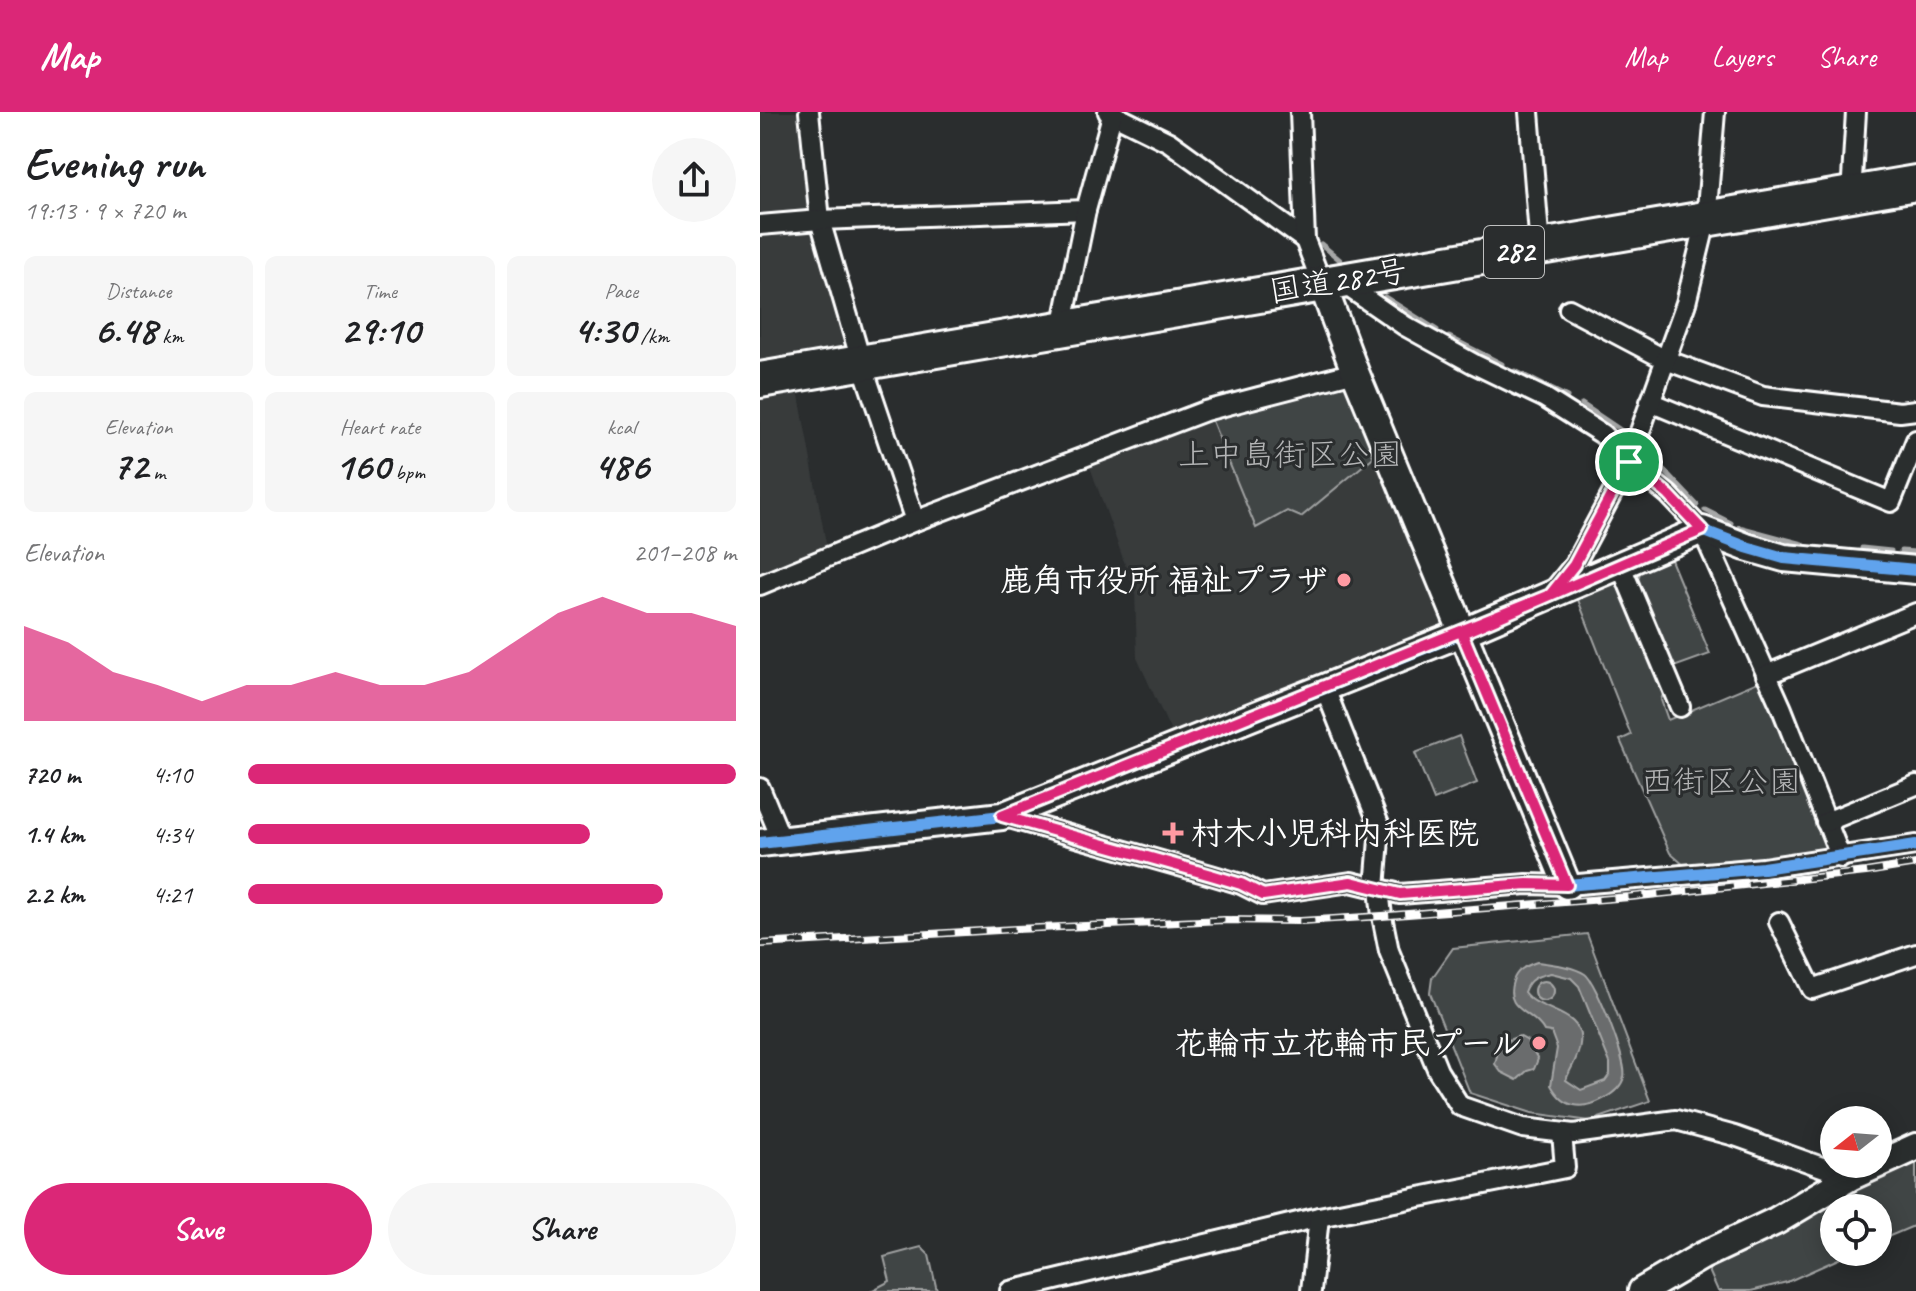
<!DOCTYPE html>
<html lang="en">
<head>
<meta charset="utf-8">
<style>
	:root { --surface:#fff; --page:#f6f6f6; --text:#202124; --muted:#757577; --accent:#db2777 }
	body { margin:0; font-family:Caveat,"Klee One",sans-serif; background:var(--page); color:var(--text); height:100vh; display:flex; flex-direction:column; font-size:30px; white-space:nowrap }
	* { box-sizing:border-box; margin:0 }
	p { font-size:26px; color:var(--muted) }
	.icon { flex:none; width:44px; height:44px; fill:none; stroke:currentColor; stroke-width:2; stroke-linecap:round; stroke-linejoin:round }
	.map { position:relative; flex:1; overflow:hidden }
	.panel { display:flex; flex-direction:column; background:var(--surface); width:760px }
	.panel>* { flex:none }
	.needle { width:52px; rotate:253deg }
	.buttons { position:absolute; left:1060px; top:994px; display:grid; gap:16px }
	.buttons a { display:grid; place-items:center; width:72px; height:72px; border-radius:50%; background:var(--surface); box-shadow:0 4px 20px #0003; font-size:40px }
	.pin { position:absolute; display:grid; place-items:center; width:68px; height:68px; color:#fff; margin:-34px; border:4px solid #fff; border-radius:50%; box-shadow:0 2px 8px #0007 }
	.round { display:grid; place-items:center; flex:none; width:84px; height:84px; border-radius:42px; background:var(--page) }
	.head { display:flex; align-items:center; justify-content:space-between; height:136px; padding:0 24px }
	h1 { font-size:44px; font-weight:700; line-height:60px }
	.figures { display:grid; grid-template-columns:repeat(3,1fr); gap:12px; height:136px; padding:8px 24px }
	.figures div { display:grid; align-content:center; border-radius:12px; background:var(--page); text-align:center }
	.figures b { font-size:40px; font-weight:700 }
	.figures small { font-size:22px; font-weight:400 }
	.figures p { font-size:22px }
	.chart { height:224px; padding:16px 24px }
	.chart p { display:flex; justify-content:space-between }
	.chart svg { width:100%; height:144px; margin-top:8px; fill:var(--accent); opacity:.7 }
	.cta { display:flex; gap:16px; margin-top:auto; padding:16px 24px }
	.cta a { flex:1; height:92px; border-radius:48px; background:var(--accent); color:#fff; font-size:32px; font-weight:700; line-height:92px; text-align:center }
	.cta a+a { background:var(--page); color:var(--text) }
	ul { padding:0 24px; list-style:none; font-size:26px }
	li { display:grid; grid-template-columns:128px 96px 1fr; align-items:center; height:60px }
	li i { height:20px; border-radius:10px; background:var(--accent) }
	header { display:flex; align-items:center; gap:48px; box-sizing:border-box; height:112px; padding:0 40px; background:var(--accent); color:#fff }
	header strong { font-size:38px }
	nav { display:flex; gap:44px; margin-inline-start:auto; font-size:28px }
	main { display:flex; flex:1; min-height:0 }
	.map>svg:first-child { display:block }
	.built { fill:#373a3b }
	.green { fill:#414445; stroke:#a0a2a2; stroke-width:2 }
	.water { fill:#6a6c6d; stroke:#a6a7a7; stroke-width:2; fill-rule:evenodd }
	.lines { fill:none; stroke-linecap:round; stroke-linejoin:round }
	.stream { stroke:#a6a7a7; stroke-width:5 }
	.street-casing { stroke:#fff; stroke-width:24 }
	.secondary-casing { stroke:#fff; stroke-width:32 }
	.highway-casing { stroke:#fff; stroke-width:40 }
	.street { stroke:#2a2d2e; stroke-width:18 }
	.secondary { stroke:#2a2d2e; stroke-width:26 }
	.highway { stroke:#2a2d2e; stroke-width:34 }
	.rail-casing { stroke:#fff; stroke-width:8 }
	.rail { stroke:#2a2d2e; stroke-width:5; stroke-dasharray:15; stroke-linecap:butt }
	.cycleway-casing { stroke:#2a2d2e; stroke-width:17 }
	.cycleway { stroke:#60a3ed; stroke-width:12 }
	.route-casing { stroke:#fff; stroke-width:16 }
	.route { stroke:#db2777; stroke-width:10 }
	.poi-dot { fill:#ff9aa2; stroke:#2a2d2e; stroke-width:3 }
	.labels { text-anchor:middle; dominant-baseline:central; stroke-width:6; stroke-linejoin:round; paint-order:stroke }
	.shield { fill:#2a2d2e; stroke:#bfc0c0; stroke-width:2 }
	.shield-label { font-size:30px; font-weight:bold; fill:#fff }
	.street-label { font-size:32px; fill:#fff; stroke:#2a2d2e }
	.park-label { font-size:32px; fill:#b3b4b5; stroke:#2a2d2e }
	.poi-label { font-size:32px; font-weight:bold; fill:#fff; stroke:#2a2d2e; text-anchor:end }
</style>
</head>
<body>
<header>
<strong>Map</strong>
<nav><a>Map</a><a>Layers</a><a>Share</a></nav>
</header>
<main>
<section class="panel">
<div class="head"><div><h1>Evening run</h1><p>19:13 · 9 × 720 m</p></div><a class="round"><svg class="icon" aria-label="share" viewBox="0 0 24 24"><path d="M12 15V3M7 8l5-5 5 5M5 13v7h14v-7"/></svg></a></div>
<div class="figures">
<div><p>Distance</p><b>6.48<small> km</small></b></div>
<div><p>Time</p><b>29:10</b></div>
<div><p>Pace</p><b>4:30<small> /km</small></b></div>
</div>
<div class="figures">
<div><p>Elevation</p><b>72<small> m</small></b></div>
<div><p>Heart rate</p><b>160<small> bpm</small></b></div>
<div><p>kcal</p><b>486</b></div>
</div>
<div class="chart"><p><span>Elevation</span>201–208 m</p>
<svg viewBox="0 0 160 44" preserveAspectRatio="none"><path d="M0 44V15L10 20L20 29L30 33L40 38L50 33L60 33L70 29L80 33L90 33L100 29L110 20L120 11L130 6L140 11L150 11L160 15V44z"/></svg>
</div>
<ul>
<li><b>720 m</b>4:10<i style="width:100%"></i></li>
<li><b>1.4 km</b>4:34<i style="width:70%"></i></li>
<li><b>2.2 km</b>4:21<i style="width:85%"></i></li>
</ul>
<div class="cta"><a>Save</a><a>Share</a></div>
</section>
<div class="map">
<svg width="1156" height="1179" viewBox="0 0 1156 1179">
	<rect width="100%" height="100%" fill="#2a2d2e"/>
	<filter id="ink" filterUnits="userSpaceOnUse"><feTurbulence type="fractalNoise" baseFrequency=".0125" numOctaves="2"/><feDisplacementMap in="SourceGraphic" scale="16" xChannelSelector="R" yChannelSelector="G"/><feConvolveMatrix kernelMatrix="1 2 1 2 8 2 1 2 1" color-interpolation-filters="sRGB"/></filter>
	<g filter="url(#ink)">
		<!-- built -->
		<g class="built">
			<path d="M 0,0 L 49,0 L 60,108 L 101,249 L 35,261 L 67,437 L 0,465 Z"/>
			<path d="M 450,304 L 496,416 L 530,400 L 542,405 L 617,342 L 702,521 L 417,633 L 377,546 L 375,480 L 326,344 Z"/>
		</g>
		<!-- green -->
		<g class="green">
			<path d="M 587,270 L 617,342 L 541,405 L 527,399 L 496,416 L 450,304 Z"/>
			<path d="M 909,443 L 950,542 L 911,556 L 877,470 L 882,455 Z"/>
			<path d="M 846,466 L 859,472 L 904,579 L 901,588 L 908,608 L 1000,569 L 1074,739 L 925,754 L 910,741 L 860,628 L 871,623 L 815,480 Z"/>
			<path d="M 699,624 L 717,671 L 674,688 L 655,641 Z"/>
			<path d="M 827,822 L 890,989 L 830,1009 L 772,1001 L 710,981 L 670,881 L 672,866 L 693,836 Z"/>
			<path d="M 1156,1047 L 1156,1113 L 1118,1129 L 1118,1096 L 1074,1096 L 1074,1140 L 1094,1140 L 1027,1170 L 991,1179 L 958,1179 L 947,1154 Z"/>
			<path d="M 161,1135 L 169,1143 L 177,1179 L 111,1179 L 130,1169 L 124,1145 Z"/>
		</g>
		<!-- water -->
		<g class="water">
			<path d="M 777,850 C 791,852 813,854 825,862 C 836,869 868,952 864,965 C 860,982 830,997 814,993 C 803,991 796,982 791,973 L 797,936 L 791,920 L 784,919 C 774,899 743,899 753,869 C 757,857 766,854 777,850 ZM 791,861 L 811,866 L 819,874 L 850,951 L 850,962 L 845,969 L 821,978 L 806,968 C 810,956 819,946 820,932 C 825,898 779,901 764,880 C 769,866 777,864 791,861 Z"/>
			<circle cx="784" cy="879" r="10"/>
			<path d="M 759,924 L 771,931 L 772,937 L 778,947 L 774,957 L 767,959 L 757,968 L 741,960 L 735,952 L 740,931 Z"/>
		</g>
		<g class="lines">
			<!-- stream -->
			<g class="stream">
				<path d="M 441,42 L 501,85"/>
				<path d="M 561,132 L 580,148"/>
				<path d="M 625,185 L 677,218"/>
				<path d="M 689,225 L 742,252"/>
				<path d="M 755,259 L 807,285"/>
				<path d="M 822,292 L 868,323"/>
				<path d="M 881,334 L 937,393"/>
				<path d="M 945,398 L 971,411"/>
				<path d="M 979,415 L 1043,432"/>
				<path d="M 1102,436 L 1131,439"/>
				<path d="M 1141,439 L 1156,440"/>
			</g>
			<!-- street casing -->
			<g class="street-casing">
				<g id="street">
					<path d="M 49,0 L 60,108 L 101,249 L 155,409"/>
					<path d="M 348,0 L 409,30 L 545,128"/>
					<path d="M 540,0 L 545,128 L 562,172"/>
					<path d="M 769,0 L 780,136"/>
					<path d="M 1091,83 L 1096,0"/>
					<path d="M 0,113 L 60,108 L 326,98"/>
					<path d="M 581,170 L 645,214 L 714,252 L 785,286 L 842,322 L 869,350 L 909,383 L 942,418 L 1022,597 L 1081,746"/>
					<path d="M 809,197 L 906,248 L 1003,284 L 1140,300 L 1156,298"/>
					<path d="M 302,216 L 326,98 L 353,0"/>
					<path d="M 890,290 L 1131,390 L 1156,328"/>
					<path d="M 860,452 L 920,595"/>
					<path d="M 0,473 L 155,409 L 445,299 L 595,260"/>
					<path d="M 793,479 L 814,453 L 869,350 L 926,191 L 946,109 L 955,0"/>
					<path d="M 1006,563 L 1156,501"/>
					<path d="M 564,574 L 620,715 L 615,776"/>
					<path d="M 0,676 L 22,729"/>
					<path d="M 242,704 L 451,763 L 481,772 L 503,783 L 591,770 L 640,782 L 767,772 L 807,773 L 1003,756 L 1156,733"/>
					<path d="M 1066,710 L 1156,673"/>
					<path d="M 619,777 L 622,804 L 629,839 L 678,959 L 700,994 L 763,1016 L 814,1022 L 916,1008 L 975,1024 L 1090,1065"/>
					<path d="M 1019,810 L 1052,877 L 1156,842"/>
					<path d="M 250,1179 L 559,1105 L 805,1056 L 802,1021"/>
					<path d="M 551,1179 L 559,1105"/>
				</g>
			</g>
			<!-- secondary casing -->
			<g class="secondary-casing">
				<g id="secondary">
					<path d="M 562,172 L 595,260 L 807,773"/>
					<path d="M 0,731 L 242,704 L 702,521 L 942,418 L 986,435 L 1024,446 L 1156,458"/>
					<path d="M 882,1179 L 942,1144 L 1016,1109 L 1090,1065 L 1156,1035"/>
				</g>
			</g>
			<!-- highway casing -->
			<g class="highway-casing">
				<path id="highway" d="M 0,268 L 1156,71"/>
			</g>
			<!-- street -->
			<use href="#street" class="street"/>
			<!-- secondary -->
			<use href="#secondary" class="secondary"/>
			<!-- highway -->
			<use href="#highway" class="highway"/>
			<!-- rail casing -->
			<g class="rail-casing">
				<path id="rail" d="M 0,832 L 256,817 L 464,808 L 541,809 L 622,804 L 870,785 L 1106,760 L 1156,752"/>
			</g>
			<!-- rail -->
			<use href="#rail" class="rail"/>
			<!-- cycleway casing -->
			<g class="cycleway-casing">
				<g id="cycleway">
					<path d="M 242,704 L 451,763 L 481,772 L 503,783 L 591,770 L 640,782 L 767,772 L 807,773 L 1003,756 L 1156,733"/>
					<path d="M 0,731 L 242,704 L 702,521 L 942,418 L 986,435 L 1024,446 L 1156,458"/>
				</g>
			</g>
			<!-- cycleway -->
			<use href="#cycleway" class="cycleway"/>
		</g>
	</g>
	<g class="lines" filter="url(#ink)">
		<!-- route casing -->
		<g class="route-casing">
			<path id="route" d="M 869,350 L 814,453 L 790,483 L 242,704 L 451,763 L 481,772 L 503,783 L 591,770 L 640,782 L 767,772 L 807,773 L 702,521 C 782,487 862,451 942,418 L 909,383 L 869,350"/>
		</g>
		<!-- route -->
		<use href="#route" class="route"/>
	</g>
	<!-- markers -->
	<g class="poi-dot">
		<circle cx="584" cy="468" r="8"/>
		<path d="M409 709h8v8h8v8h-8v8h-8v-8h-8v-8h8z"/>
		<circle cx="779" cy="931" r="8"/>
	</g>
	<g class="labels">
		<!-- shield labels -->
		<rect class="shield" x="724" y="114" width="60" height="52" rx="6"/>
		<g class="shield-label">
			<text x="754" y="140">282</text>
		</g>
		<!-- street labels -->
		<g class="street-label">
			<text transform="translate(578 169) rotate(-9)">国道282号</text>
		</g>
		<!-- park labels -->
		<g class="park-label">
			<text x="530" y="342">上中島街区公園</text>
			<text x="961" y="669">西街区公園</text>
		</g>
		<!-- poi labels -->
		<g class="poi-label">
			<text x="568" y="468">鹿角市役所 福祉プラザ</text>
			<text x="431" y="721" text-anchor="start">村木小児科内科医院</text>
			<text x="763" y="931">花輪市立花輪市民プール</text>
		</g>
	</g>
</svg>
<div class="buttons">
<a><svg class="needle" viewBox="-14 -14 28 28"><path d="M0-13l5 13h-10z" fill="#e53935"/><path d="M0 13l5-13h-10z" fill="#757577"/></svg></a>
<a><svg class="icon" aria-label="locate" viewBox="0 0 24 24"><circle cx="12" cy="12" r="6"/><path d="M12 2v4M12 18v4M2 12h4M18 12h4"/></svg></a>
</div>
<div class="pin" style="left:869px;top:350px;background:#1e9e55"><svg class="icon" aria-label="arrive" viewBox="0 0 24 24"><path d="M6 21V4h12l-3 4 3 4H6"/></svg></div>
</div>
</main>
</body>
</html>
